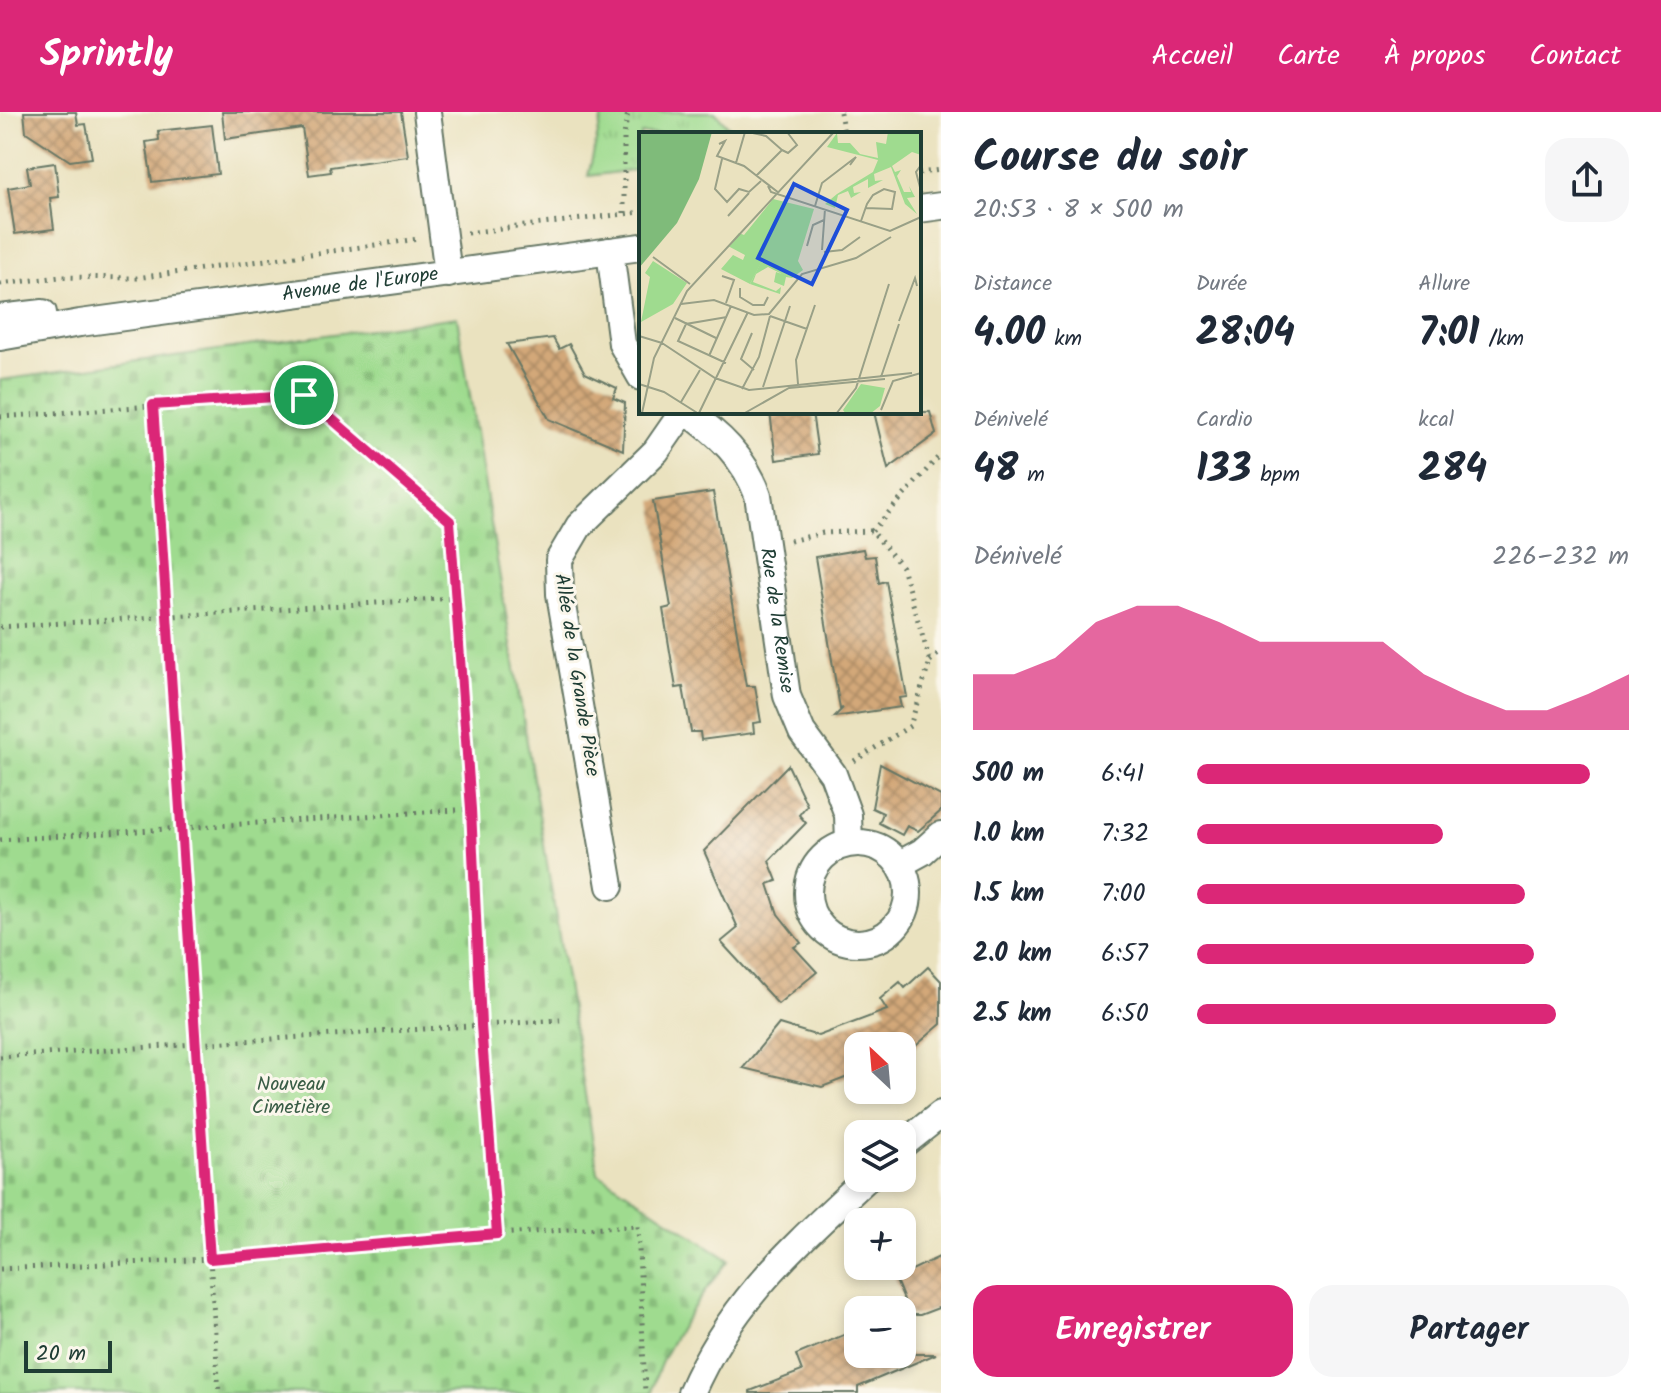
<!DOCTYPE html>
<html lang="fr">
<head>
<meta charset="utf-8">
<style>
	:root { --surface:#fff; --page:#f6f6f7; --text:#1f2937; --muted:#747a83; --accent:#db2777 }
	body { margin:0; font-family:Kalam,sans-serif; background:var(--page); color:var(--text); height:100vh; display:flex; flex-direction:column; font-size:30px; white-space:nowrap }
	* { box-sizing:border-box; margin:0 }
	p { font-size:26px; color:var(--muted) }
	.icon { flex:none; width:44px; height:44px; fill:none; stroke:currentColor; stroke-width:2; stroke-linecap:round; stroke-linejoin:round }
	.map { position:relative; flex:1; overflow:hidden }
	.details { display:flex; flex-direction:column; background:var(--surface); width:720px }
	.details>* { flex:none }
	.needle { width:52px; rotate:334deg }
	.buttons { position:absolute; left:844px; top:920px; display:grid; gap:16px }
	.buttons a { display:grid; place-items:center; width:72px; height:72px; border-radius:16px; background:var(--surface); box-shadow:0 4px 12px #0003; font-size:40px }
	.scale { position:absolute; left:24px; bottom:20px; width:88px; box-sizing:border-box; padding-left:8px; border:4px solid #1f3d34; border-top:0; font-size:22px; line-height:28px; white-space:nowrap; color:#1f3d34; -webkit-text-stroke:6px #fbf7ec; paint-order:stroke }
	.pin { position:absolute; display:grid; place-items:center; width:68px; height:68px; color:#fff; margin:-34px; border:4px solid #fff; border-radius:50%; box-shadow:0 2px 8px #0007 }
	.round { display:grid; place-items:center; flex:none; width:84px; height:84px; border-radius:24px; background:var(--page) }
	.overview { display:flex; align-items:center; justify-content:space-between; height:136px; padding:0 32px }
	h1 { font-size:44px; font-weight:800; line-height:60px }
	.stats { display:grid; grid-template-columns:repeat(3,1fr); gap:12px; height:136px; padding:8px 32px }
	.stats div { display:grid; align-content:center }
	.stats b { font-size:40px; font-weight:800 }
	.stats small { font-size:22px; font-weight:400 }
	.stats p { font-size:22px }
	.chart { height:224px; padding:16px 32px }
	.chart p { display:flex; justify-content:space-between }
	.chart svg { width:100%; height:144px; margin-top:8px; fill:var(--accent); opacity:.7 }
	.action { display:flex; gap:16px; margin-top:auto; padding:16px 32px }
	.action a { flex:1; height:92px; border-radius:24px; background:var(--accent); color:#fff; font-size:32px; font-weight:800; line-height:92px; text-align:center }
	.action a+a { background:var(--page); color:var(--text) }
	ul { padding:0 32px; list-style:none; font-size:26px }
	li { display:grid; grid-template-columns:128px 96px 1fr; align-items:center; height:60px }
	li i { height:20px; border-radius:10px; background:var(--accent) }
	header { display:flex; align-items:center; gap:48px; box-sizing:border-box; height:112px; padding:0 40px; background:var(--accent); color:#fff }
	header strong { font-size:38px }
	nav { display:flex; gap:44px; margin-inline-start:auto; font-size:28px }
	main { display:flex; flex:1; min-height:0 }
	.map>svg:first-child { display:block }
	.grass { fill:url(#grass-tufts); stroke:#5f8c62; stroke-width:2 }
	.cemetery { fill:url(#cemetery-stones); stroke:#5f8c62; stroke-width:2 }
	.building { fill:url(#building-cross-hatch) }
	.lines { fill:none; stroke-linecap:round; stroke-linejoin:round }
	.street-casing { stroke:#667765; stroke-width:30 }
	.path { stroke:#667765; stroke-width:5; stroke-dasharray:2 6; stroke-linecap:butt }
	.street { stroke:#fff; stroke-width:26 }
	.route-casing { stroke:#fff; stroke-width:16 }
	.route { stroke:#db2777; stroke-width:10 }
	.labels { text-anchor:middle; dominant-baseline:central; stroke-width:6; stroke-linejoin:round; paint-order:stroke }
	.street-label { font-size:20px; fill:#1f3d34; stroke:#fbf7ec }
	.park-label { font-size:20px; fill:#395d46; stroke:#fbf7ec }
	.inset-road { fill:none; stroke:#99a087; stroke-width:2 }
	.view { fill:#1d4ed8; fill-opacity:0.15; stroke:#1d4ed8; stroke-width:4 }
	.inset-edge { fill:none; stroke:#1f3d34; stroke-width:4 }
</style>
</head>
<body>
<header>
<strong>Sprintly</strong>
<nav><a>Accueil</a><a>Carte</a><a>À propos</a><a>Contact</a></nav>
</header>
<main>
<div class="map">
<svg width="941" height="1281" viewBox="0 0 941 1281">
	<defs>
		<pattern id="grass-tufts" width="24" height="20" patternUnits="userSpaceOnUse" patternTransform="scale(2)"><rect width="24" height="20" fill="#9fdb8f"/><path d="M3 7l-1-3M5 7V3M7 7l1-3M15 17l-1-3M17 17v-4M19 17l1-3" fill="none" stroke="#88bd7c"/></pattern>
		<pattern id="cemetery-stones" width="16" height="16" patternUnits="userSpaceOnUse" patternTransform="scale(2)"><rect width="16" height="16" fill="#9fdb8f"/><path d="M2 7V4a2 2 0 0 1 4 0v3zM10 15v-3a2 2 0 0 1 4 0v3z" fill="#88bd7c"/></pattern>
		<pattern id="building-cross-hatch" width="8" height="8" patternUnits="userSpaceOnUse" patternTransform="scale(2)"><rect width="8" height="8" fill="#d3a879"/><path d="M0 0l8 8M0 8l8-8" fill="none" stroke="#ab8a64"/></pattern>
	</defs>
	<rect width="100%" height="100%" fill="#fbf7ec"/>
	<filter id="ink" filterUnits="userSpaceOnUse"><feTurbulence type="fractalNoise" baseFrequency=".0125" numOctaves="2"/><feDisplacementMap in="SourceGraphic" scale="16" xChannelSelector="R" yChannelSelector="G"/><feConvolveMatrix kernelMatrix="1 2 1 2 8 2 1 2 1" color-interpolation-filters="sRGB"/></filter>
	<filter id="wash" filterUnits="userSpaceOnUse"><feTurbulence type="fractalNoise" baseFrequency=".006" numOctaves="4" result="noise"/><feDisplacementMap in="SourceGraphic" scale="32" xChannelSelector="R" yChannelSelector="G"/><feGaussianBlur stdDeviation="1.8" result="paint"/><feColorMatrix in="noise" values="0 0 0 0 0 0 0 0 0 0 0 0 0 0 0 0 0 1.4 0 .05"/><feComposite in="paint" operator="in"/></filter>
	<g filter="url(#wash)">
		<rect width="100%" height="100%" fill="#eae2bf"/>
		<!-- grass -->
		<path class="grass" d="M 603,0 L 715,0 L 735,22 L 641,22 L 641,57 L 588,64 Z"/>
		<!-- cemetery -->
		<path class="cemetery" d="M 457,205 L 598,1061 L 729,1148 C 704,1179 657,1242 652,1281 L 0,1281 L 0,268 Z"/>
		<g id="blocks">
			<!-- building -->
			<g class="building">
				<path d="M 24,0 L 76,0 L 78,13 L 86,12 L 92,46 L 70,49 L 26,20 Z"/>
				<path d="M 222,0 L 401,0 L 408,44 L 330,55 L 331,60 L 309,63 L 302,16 L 225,27 Z"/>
				<path d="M 212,13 L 218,62 L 152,70 L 146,30 L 159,28 L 158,19 Z"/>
				<path d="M 55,51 L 59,85 L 50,86 L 54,117 L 15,122 L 8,76 L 30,72 L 27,55 Z"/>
				<path d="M 553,226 L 559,237 L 569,232 L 585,261 L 617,276 L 613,286 L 625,291 L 623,338 L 549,307 L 507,232 Z"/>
				<path d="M 770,300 L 812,300 L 818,342 L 776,348 Z"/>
				<path d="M 874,300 L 930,300 L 936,322 L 888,357 Z"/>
				<path d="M 713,380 L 746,574 L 755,574 L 761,610 L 753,611 L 754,621 L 701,628 L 700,620 L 691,620 L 683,575 L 676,576 L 663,497 L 671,495 L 653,389 Z"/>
				<path d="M 863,437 L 865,445 L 875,444 L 879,471 L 886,469 L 907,585 L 899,586 L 901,595 L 834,605 L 843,596 L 840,597 L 815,445 Z"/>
				<path d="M 880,652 L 941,684 L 941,699 L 918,719 L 907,714 L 902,723 L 879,711 L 883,701 L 872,696 Z"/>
				<path d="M 788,653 L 807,693 L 799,703 L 806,711 L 769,749 L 777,769 L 768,772 L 778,802 L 801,831 L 794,835 L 817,860 L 778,892 L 721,830 L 738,816 L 704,739 Z"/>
				<path d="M 928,855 L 941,869 L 941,912 L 903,945 L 902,934 L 858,934 L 858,961 L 822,975 L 743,956 L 779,912 L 818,924 L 887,898 L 880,887 L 900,870 L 905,876 Z"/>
				<path d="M 941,1144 L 941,1195 L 920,1203 L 910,1203 L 895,1166 Z"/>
				<path d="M 858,1217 L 858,1242 L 936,1242 L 858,1275 L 858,1281 L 750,1281 L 750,1279 L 802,1259 L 796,1243 Z"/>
			</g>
		</g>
	</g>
	<g filter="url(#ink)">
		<use href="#blocks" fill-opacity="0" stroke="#667765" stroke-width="2"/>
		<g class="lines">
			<!-- street casing -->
			<g class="street-casing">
				<g id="street">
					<path d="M 427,0 L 448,162"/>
					<path d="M 919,97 L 941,94"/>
					<path d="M 610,139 L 622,232 L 641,265"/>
					<path d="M 0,206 L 43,201"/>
					<path id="s1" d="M 0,225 L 80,211 L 641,135"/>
					<path id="s2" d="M 687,300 C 719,322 744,345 758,383 L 787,584 L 802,620 L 833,662 L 848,703 L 849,731"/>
					<circle cx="858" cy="781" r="50"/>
					<path d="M 900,752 L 922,740 L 941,723"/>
					<path d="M 610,774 L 560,482 L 559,448 L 579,414 L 656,339 L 683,300"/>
					<path d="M 902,1033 L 941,1002"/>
					<path d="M 691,1281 C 732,1187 794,1135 867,1066"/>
				</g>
			</g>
			<!-- path -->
			<g class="path">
				<path d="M 840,0 L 844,22"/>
				<path d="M 919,61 L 941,58"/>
				<path d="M 624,101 L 624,23 L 628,0"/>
				<path d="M 467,121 L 641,100"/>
				<path d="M 0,172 L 60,165 L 137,166 L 418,127"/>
				<path d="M 153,293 L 219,1281"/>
				<path d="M 0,305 L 304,283 L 450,409 L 471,697 L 481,913 L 497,1122"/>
				<path d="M 872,419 L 941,342"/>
				<path d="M 790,429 L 823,421 L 872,419 L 902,455 L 930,549 L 910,614 L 854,649"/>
				<path d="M 0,515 L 454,486"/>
				<path d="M 930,549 L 941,540"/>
				<path d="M 0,728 L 471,697"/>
				<path d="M 0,945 L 560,908"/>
				<path d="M 0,1157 L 210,1147 L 497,1122 L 638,1114 L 645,1281"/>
			</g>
			<!-- street -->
			<use href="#street" class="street"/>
		</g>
	</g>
	<g class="lines" filter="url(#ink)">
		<!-- route casing -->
		<g class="route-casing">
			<path id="route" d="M 304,283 L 450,409 L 471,697 L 481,913 L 497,1122 L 210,1147 L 153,293 Z"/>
		</g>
		<!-- route -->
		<use href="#route" class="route"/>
	</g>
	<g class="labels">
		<!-- street labels -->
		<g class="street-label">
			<text stroke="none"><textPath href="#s1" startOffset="364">Avenue de l'Europe</textPath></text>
			<text stroke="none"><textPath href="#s2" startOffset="238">Rue de la Remise</textPath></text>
			<text transform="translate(576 563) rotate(81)">Allée de la Grande Pièce</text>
		</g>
		<!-- park labels -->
		<g class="park-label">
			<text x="291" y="973">Nouveau<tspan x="291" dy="23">Cimetière</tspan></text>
		</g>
	</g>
	<!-- overview -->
	<g transform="translate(639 20)">
		<rect width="282" height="282" fill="#eae2bf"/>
		<path d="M 249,0 L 282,2 L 282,23 L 273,20 L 253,34 L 256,40 L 262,38 L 258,44 L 265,60 L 272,60 L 270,54 L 276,65 L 268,66 L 278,82 L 266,72 L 252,35 L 235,42 L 236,49 L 244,48 L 229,56 L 229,47 L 214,55 L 215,61 L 222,60 L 212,66 L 209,59 L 199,63 L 196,76 L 186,72 L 198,62 L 234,40 L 239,28 L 188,15 L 198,1 L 199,11 L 211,11 L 221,22 L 239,26 L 237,10 L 247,12 ZM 122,130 L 153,146 L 147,145 L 145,154 L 135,150 L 137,140 L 143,142 L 129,135 L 117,142 L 114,150 L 137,159 L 142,155 L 141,162 L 111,152 ZM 222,252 L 246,256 L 241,274 L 231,282 L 207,282 L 204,278 Z" fill="#9fdb8f"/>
		<path d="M 0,0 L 73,0 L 60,47 L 38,91 L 0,136 Z" fill="#7fbb7a"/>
		<path d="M 134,67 L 175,77 L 159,129 L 164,138 L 153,146 L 122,131 L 111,152 L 82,137 L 94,123 L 104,128 L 106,123 L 89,114 L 100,101 L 105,103 ZM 14,129 L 48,151 L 34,172 L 2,190 L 11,145 L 6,141 Z" fill="#9fdb8f"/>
		<path class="inset-road" d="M 109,0 L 127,4 L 143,18 L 117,44M 80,12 L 86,9 L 78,24 L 105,34 L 140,61M 143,18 L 149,21 L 158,13 L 148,0M 83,27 L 76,57 L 88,70 L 100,57 L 110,60 L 122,49M 97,31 L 106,0M 282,33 L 277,40 L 282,59M 129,54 L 132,60 L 251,99 L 282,85M 176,74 L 183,51 L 217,25 L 211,33M 89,84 L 110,61M 222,89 L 228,72 L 234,63 L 245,57 L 256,60 L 253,77 L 227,76M 168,114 L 174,93 L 185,88M 183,118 L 186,77M 185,120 L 203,118 L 221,105M 14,125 L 51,152M 83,144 L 95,148 L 87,171M 101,156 L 101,165 L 114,173 L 125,173 L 129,165M 42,172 L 75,168 L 115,183 L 130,182 L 163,142 L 217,126 L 252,105M 131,184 L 168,197M 36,186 L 77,206M 260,189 L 276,146 L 278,154M 113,201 L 102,227 L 115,238M 0,204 L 23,211M 23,211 L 76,246 L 110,258 L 273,241M 70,224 L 92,174M 87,231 L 39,209 L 47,192 L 88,185M 242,245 L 260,192M 0,252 L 25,260 L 60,282M 159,252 L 157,228 L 176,173M 124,255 L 151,174M 103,257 L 120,225 L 131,184M 42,270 L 61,238M 242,278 L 254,249 L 282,241M 3,281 L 15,226 L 48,159 L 195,0M 60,281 L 109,180M 104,282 L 150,256 L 246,247M 197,282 L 217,256 L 250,152"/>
		<path class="view" d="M 155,52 L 208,78 L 173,152 L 119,126 Z"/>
		<rect width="282" height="282" class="inset-edge"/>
	</g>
</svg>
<div class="buttons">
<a><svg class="needle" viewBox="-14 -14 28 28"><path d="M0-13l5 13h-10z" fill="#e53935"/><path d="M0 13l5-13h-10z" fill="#747a83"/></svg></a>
<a><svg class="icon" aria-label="layers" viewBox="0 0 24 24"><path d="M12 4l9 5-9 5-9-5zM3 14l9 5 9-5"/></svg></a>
<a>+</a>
<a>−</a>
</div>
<div class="scale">20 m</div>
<div class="pin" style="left:304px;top:283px;background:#1e9e55"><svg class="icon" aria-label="arrive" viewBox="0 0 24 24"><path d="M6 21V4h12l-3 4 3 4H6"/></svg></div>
</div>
<section class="details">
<div class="overview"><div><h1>Course du soir</h1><p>20:53 · 8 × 500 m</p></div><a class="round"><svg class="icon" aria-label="share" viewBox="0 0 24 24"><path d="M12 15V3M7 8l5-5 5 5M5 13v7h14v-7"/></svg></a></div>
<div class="stats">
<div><p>Distance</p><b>4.00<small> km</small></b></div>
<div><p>Durée</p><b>28:04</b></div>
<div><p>Allure</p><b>7:01<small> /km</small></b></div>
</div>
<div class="stats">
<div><p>Dénivelé</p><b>48<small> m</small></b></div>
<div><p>Cardio</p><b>133<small> bpm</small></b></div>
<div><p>kcal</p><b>284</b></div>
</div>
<div class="chart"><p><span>Dénivelé</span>226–232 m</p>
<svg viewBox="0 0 160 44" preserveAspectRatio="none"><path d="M0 44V27L10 27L20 22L30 11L40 6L50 6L60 11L70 17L80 17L90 17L100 17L110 27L120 33L130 38L140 38L150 33L160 27V44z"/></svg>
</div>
<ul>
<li><b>500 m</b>6:41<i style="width:91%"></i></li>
<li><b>1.0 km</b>7:32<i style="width:57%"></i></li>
<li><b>1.5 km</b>7:00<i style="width:76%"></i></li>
<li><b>2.0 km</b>6:57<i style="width:78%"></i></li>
<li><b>2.5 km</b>6:50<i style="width:83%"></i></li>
</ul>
<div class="action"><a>Enregistrer</a><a>Partager</a></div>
</section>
</main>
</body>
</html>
